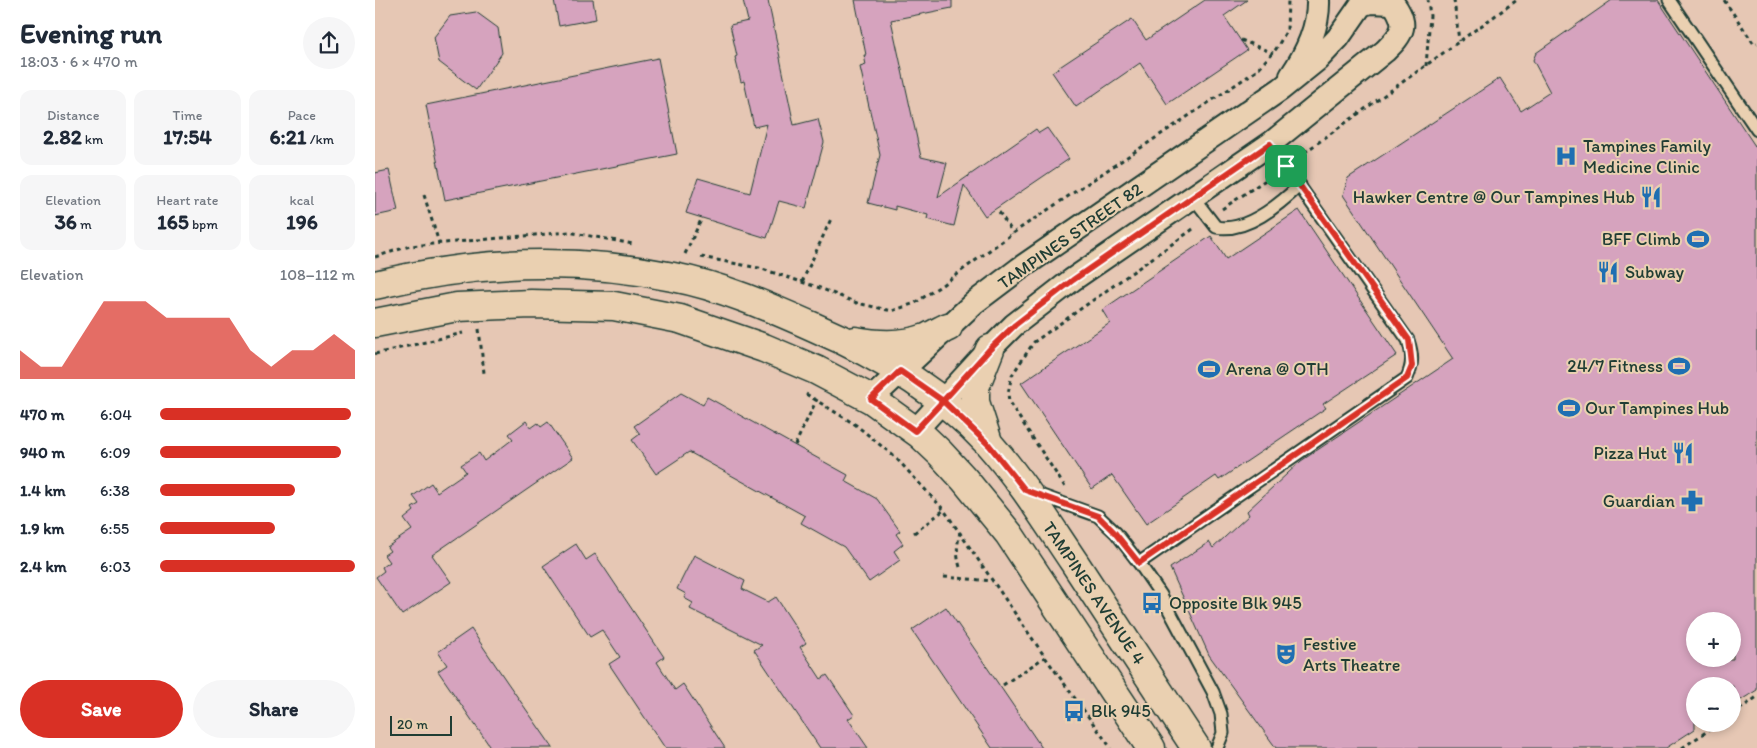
<!DOCTYPE html>
<html lang="en">
<head>
<meta charset="utf-8">
<style>
	:root { --surface:#fff; --page:#f6f6f7; --text:#1f2937; --muted:#747a83; --accent:#d93025 }
	body { margin:0; font-family:Itim,sans-serif; background:var(--page); color:var(--text); height:100vh; display:flex; flex-direction:column; font-size:19px; white-space:nowrap }
	* { box-sizing:border-box; margin:0 }
	p { font-size:16px; color:var(--muted) }
	.icon { flex:none; width:28px; height:28px; fill:none; stroke:currentColor; stroke-width:2; stroke-linecap:round; stroke-linejoin:round }
	.map { position:relative; flex:1; overflow:hidden }
	.sheet { display:flex; flex-direction:column; background:var(--surface); width:375px }
	.sheet>* { flex:none }
	.fabs { position:absolute; left:1311px; top:612px; display:grid; gap:10px }
	.fabs a { display:grid; place-items:center; width:55px; height:55px; border-radius:50%; background:var(--surface); box-shadow:0 2px 8px #0003; font-size:25px }
	.scale { position:absolute; left:15px; bottom:12px; width:62px; box-sizing:border-box; padding-left:5px; border:2px solid #1f3d34; border-top:0; font-size:14px; line-height:18px; white-space:nowrap; color:#1f3d34; -webkit-text-stroke:4px #ead0b1; paint-order:stroke }
	.pin { position:absolute; display:grid; place-items:center; width:42px; height:42px; color:#fff; margin:-21px; border-radius:10px; box-shadow:0 2px 8px #0006 }
	.round { display:grid; place-items:center; flex:none; width:52px; height:52px; border-radius:26px; background:var(--page) }
	.headline { display:flex; align-items:center; justify-content:space-between; height:85px; padding:0 20px }
	h1 { font-size:28px; font-weight:700; line-height:38px }
	.figures { display:grid; grid-template-columns:repeat(3,1fr); gap:8px; height:85px; padding:5px 20px }
	.figures div { display:grid; align-content:center; border-radius:12px; background:var(--page); text-align:center }
	.figures b { font-size:21px; font-weight:700 }
	.figures small { font-size:14px; font-weight:400 }
	.figures p { font-size:14px }
	.chart { height:140px; padding:10px 20px }
	.chart p { display:flex; justify-content:space-between }
	.chart svg { width:100%; height:90px; margin-top:5px; fill:var(--accent); opacity:.7 }
	.primary-button { display:flex; gap:10px; margin-top:auto; padding:10px 20px }
	.primary-button a { flex:1; height:58px; border-radius:30px; background:var(--accent); color:#fff; font-size:20px; font-weight:700; line-height:58px; text-align:center }
	.primary-button a+a { background:var(--page); color:var(--text) }
	ul { padding:0 20px; list-style:none; font-size:16px }
	li { display:grid; grid-template-columns:80px 60px 1fr; align-items:center; height:38px }
	li i { height:12px; border-radius:6px; background:var(--accent) }
	main { display:flex; flex:1; min-height:0 }
	.map>svg:first-child { display:block }
	.building { fill:#d6a3be; stroke:#1f3d34; fill-rule:evenodd }
	.lines { fill:none; stroke-linecap:round; stroke-linejoin:round }
	.lane-casing { stroke:#1f3d34; stroke-width:15 }
	.street-casing { stroke:#1f3d34; stroke-width:26 }
	.secondary-casing { stroke:#1f3d34; stroke-width:31 }
	.path { stroke:#1f3d34; stroke-width:3; stroke-dasharray:4 4; stroke-linecap:butt }
	.lane { stroke:#ead0b1; stroke-width:11 }
	.street { stroke:#ead0b1; stroke-width:22 }
	.secondary { stroke:#ead0b1; stroke-width:28 }
	.route-casing { stroke:#fff; stroke-width:10 }
	.route { stroke:#d93025; stroke-width:6 }
	.labels { text-anchor:middle; dominant-baseline:central; stroke-width:4; stroke-linejoin:round; paint-order:stroke }
	.poi-label { font-size:18px; fill:#1f3d34; stroke:#ead0b1; text-anchor:start }
	.street-label { font-size:18px; fill:#1f3d34; stroke:#ead0b1 }
</style>
</head>
<body>
<main>
<section class="sheet">
<div class="headline"><div><h1>Evening run</h1><p>18:03 · 6 × 470 m</p></div><a class="round"><svg class="icon" aria-label="share" viewBox="0 0 24 24"><path d="M12 15V3M7 8l5-5 5 5M5 13v7h14v-7"/></svg></a></div>
<div class="figures">
<div><p>Distance</p><b>2.82<small> km</small></b></div>
<div><p>Time</p><b>17:54</b></div>
<div><p>Pace</p><b>6:21<small> /km</small></b></div>
</div>
<div class="figures">
<div><p>Elevation</p><b>36<small> m</small></b></div>
<div><p>Heart rate</p><b>165<small> bpm</small></b></div>
<div><p>kcal</p><b>196</b></div>
</div>
<div class="chart"><p><span>Elevation</span>108–112 m</p>
<svg viewBox="0 0 160 44" preserveAspectRatio="none"><path d="M0 44V30L10 38L20 38L30 22L40 6L50 6L60 6L70 14L80 14L90 14L100 14L110 30L120 38L130 30L140 30L150 22L160 30V44z"/></svg>
</div>
<ul>
<li><b>470 m</b>6:04<i style="width:98%"></i></li>
<li><b>940 m</b>6:09<i style="width:93%"></i></li>
<li><b>1.4 km</b>6:38<i style="width:69%"></i></li>
<li><b>1.9 km</b>6:55<i style="width:59%"></i></li>
<li><b>2.4 km</b>6:03<i style="width:100%"></i></li>
</ul>
<div class="primary-button"><a>Save</a><a>Share</a></div>
</section>
<div class="map">
<svg width="1382" height="748" viewBox="0 0 1382 748">
	<rect width="100%" height="100%" fill="#e6c7b4"/>
	<filter id="ink" filterUnits="userSpaceOnUse"><feTurbulence type="fractalNoise" baseFrequency=".02" numOctaves="2"/><feDisplacementMap in="SourceGraphic" scale="10" xChannelSelector="R" yChannelSelector="G"/><feConvolveMatrix kernelMatrix="1 2 1 2 8 2 1 2 1" color-interpolation-filters="sRGB"/></filter>
	<g filter="url(#ink)">
		<!-- building -->
		<g class="building">
			<path d="M 179,0 L 218,0 L 221,19 L 184,26 Z"/>
			<path d="M 368,0 L 393,0 L 419,125 L 443,119 L 449,142 L 431,208 L 404,201 L 392,238 L 311,213 L 323,178 L 375,193 L 392,124 L 379,127 L 369,81 L 366,82 L 360,57 L 362,56 L 355,25 L 373,21 Z"/>
			<path d="M 480,0 L 577,0 L 577,8 L 516,20 L 546,157 L 572,163 L 563,197 L 661,129 L 664,133 L 672,128 L 694,159 L 610,216 L 589,185 L 579,226 L 552,219 L 553,215 L 520,206 L 520,210 L 493,203 L 505,155 L 485,67 L 491,65 L 489,55 L 491,55 Z"/>
			<path d="M 830,0 L 872,0 L 849,16 L 872,50 L 792,104 L 765,63 L 701,107 L 677,72 L 757,19 L 771,40 Z"/>
			<path d="M 1237,0 L 1283,0 L 1382,149 L 1382,690 L 1358,705 L 1358,686 L 1320,686 L 1320,729 L 1291,748 L 901,748 L 834,655 L 795,568 L 834,542 L 838,548 L 874,515 L 872,511 L 926,461 L 1078,359 L 968,195 L 973,178 L 1125,78 L 1146,111 L 1175,92 L 1158,60 L 1161,53 ZM 1320,621 L 1358,621 L 1358,659 L 1320,659 Z"/>
			<path d="M 101,12 L 123,28 L 127,53 L 101,90 L 64,62 L 59,37 L 75,16 Z"/>
			<path d="M 283,58 L 302,154 L 70,200 L 51,105 Z"/>
			<path d="M 14,170 L 23,211 L 0,216 L 0,173 Z"/>
			<path d="M 924,210 L 1022,355 L 948,404 L 951,408 L 844,480 L 841,476 L 771,524 L 737,475 L 717,489 L 646,383 L 735,323 L 727,310 L 836,236 L 851,259 Z"/>
			<path d="M 306,393 L 328,405 L 332,397 L 473,475 L 470,481 L 502,499 L 525,531 L 521,534 L 528,544 L 519,551 L 525,560 L 494,582 L 469,547 L 426,523 L 430,516 L 314,452 L 281,474 L 257,440 L 265,434 L 259,426 Z"/>
			<path d="M 151,421 L 156,428 L 163,423 L 166,427 L 173,422 L 198,458 L 57,555 L 76,582 L 27,615 L 1,577 L 9,571 L 7,567 L 14,562 L 9,555 L 15,551 L 12,547 L 37,530 L 29,519 L 39,511 L 37,508 L 44,504 L 38,496 L 56,483 L 62,492 L 91,472 L 86,465 L 104,453 L 109,461 L 138,439 L 134,434 Z"/>
			<path d="M 201,544 L 211,560 L 220,554 L 289,657 L 282,662 L 300,690 L 308,684 L 350,748 L 290,748 L 234,664 L 245,657 L 227,630 L 215,637 L 168,566 Z"/>
			<path d="M 319,555 L 370,581 L 367,589 L 393,602 L 401,597 L 431,643 L 425,647 L 446,679 L 452,675 L 479,715 L 473,719 L 493,748 L 445,748 L 379,650 L 387,645 L 315,609 L 318,603 L 309,598 L 311,594 L 302,589 Z"/>
			<path d="M 571,607 L 667,748 L 617,748 L 537,630 Z"/>
			<path d="M 96,629 L 132,682 L 178,748 L 116,748 L 63,671 L 72,665 L 63,652 Z"/>
		</g>
		<g class="lines">
			<!-- lane casing -->
			<g class="lane-casing">
				<g id="lane">
					<path d="M 1294,0 L 1382,130"/>
					<path d="M 818,197 L 841,227 C 871,233 904,205 925,185"/>
					<path d="M 659,493 L 723,516 L 741,533 L 764,563 L 786,595 L 838,692 L 846,714 L 848,733 L 842,748"/>
					<path d="M 764,563 L 1032,378 C 1038,364 1038,355 1033,340 L 895,144"/>
				</g>
			</g>
			<!-- street casing -->
			<g class="street-casing">
				<g id="street">
					<path d="M 916,76 C 931,54 944,27 943,0"/>
					<path d="M 496,399 L 599,303 L 644,269 L 906,89 L 942,60 L 963,38 L 986,5 L 995,2 L 1018,3"/>
					<path d="M 540,431 L 615,349 L 639,325 L 697,280 L 895,144 L 1010,51 C 1016,45 1025,37 1027,28 C 1029,19 1021,5 1014,0"/>
				</g>
			</g>
			<!-- secondary casing -->
			<g class="secondary-casing">
				<g id="secondary">
					<path d="M 0,285 C 98,261 199,257 298,277 C 346,286 394,307 439,327 C 504,355 566,392 614,444 C 646,480 672,522 699,562 C 740,624 781,686 821,748"/>
					<path d="M 0,323 L 82,307 L 156,304 L 239,306 L 305,319 L 389,348 L 441,370 L 496,399 L 546,435 L 565,453 L 589,479 L 634,534 L 776,748"/>
					<path d="M 480,341 C 502,345 529,346 551,338 C 558,335 566,330 573,327"/>
					<path d="M 612,439 L 600,402 L 600,387 L 615,349"/>
				</g>
			</g>
			<!-- path -->
			<g class="path">
				<path d="M 1079,0 L 1084,41"/>
				<path d="M 1349,0 L 1379,44 L 1382,43"/>
				<path d="M 866,40 L 898,53"/>
				<path d="M 1051,66 L 1055,16 L 1053,0"/>
				<path d="M 923,157 L 1142,0"/>
				<path d="M 49,195 L 64,243"/>
				<path d="M 847,209 L 898,175"/>
				<path d="M 624,212 L 638,233"/>
				<path d="M 310,254 L 326,220"/>
				<path d="M 0,257 L 35,246 L 194,232 L 258,244"/>
				<path d="M 326,257 L 384,268 L 445,288 L 482,303 L 517,311 L 540,303 L 567,285 L 638,233 L 881,71 L 901,49 L 912,30 L 913,0"/>
				<path d="M 427,282 L 456,219"/>
				<path d="M 104,329 L 109,373"/>
				<path d="M 0,354 L 88,333"/>
				<path d="M 431,394 L 481,425 L 521,458 L 569,510 L 670,657 L 736,748"/>
				<path d="M 420,445 L 442,399"/>
				<path d="M 690,487 L 634,402 L 633,393 L 637,375 L 659,342 L 821,227"/>
				<path d="M 539,533 L 569,510"/>
				<path d="M 585,567 C 581,554 582,545 585,532"/>
				<path d="M 569,577 L 618,581"/>
				<path d="M 628,685 L 670,657"/>
				<path d="M 1358,714 L 1382,697"/>
				<path d="M 1307,748 L 1343,724"/>
			</g>
			<!-- lane -->
			<use href="#lane" class="lane"/>
			<!-- street -->
			<use href="#street" class="street"/>
			<!-- secondary -->
			<use href="#secondary" class="secondary"/>
		</g>
	</g>
	<g class="lines" filter="url(#ink)">
		<!-- route casing -->
		<g class="route-casing">
			<path id="route" d="M 911,166 L 895,144 L 698,280 L 640,325 L 615,349 L 568,401 L 525,371 L 496,399 L 540,431 L 568,401 L 614,445 L 650,490 L 723,516 L 740,533 L 764,563 L 1032,378 L 1037,366 L 1034,340 L 911,166"/>
		</g>
		<!-- route -->
		<use href="#route" class="route"/>
	</g>
	<!-- icons -->
	<defs>
		<g id="hospital-bare" transform="scale(1.725)"><path d="M-5-5h3v3.5h4V-5h3V5h-3V1.5h-4V5h-3Z" fill="#1f6fb2" stroke="#ead0b1" stroke-width="2.5" paint-order="stroke"/></g>
		<g id="restaurant-bare" transform="scale(1.725)"><path d="M-5-6h1v4h1v-4h1v4h1v-4h1v5L-1.5 .5V6h-2V.5L-5-1ZM5-6V6H3V1.5H1.5Q1.5-4 5-6Z" fill="#1f6fb2" stroke="#ead0b1" stroke-width="2.5" paint-order="stroke"/></g>
		<g id="stadium-bare" transform="scale(1.725)"><path d="M0-5a6.5 5 0 1 0 0 10a6.5 5 0 1 0 0-10ZM-3.5-1.8h7v3.6h-7Z" fill="#1f6fb2" stroke="#ead0b1" stroke-width="2.5" paint-order="stroke"/></g>
		<g id="pharmacy-bare" transform="scale(1.725)"><path d="M-2-6h4v4h4v4h-4v4h-4v-4h-4v-4h4Z" fill="#1f6fb2" stroke="#ead0b1" stroke-width="2.5" paint-order="stroke"/></g>
		<g id="bus-bare" transform="scale(1.725)"><path d="M-5-6H5V4H4V6H2V4H-2V6H-4V4H-5ZM-3.5-4V0h7V-4ZM-3.5 1.2v1.5H-2V1.2ZM2 1.2v1.5H3.5V1.2Z" fill="#1f6fb2" stroke="#ead0b1" stroke-width="2.5" paint-order="stroke"/></g>
		<g id="theatre-bare" transform="scale(1.725)"><path d="M-5-5.5Q0-4 5-5.5V0Q5 5 0 6Q-5 5-5 0ZM-3.3-2.5H-1v1.5H-3.3ZM1-2.5H3.3v1.5H1ZM-2.8 1Q0 5.5 2.8 1Z" fill="#1f6fb2" stroke="#ead0b1" stroke-width="2.5" paint-order="stroke"/></g>
	</defs>
	<g fill-rule="evenodd">
		<use href="#hospital-bare" x="1191" y="156"/>
		<use href="#restaurant-bare" x="1276" y="197"/>
		<use href="#stadium-bare" x="1323" y="239"/>
		<use href="#restaurant-bare" x="1233" y="272"/>
		<use href="#stadium-bare" x="1304" y="366"/>
		<use href="#stadium-bare" x="834" y="369"/>
		<use href="#stadium-bare" x="1194" y="408"/>
		<use href="#restaurant-bare" x="1308" y="453"/>
		<use href="#pharmacy-bare" x="1317" y="501"/>
		<use href="#bus-bare" x="777" y="603"/>
		<use href="#theatre-bare" x="911" y="654"/>
		<use href="#bus-bare" x="699" y="711"/>
	</g>
	<g class="labels">
		<!-- poi labels -->
		<g class="poi-label">
			<text x="1208" y="146">Tampines Family<tspan x="1208" dy="21">Medicine Clinic</tspan></text>
			<text x="1260" y="197" text-anchor="end">Hawker Centre @ Our Tampines Hub</text>
			<text x="1306" y="239" text-anchor="end">BFF Climb</text>
			<text x="1250" y="272">Subway</text>
			<text x="1288" y="366" text-anchor="end">24/7 Fitness</text>
			<text x="851" y="369">Arena @ OTH</text>
			<text x="1210" y="408">Our Tampines Hub</text>
			<text x="1292" y="453" text-anchor="end">Pizza Hut</text>
			<text x="1300" y="501" text-anchor="end">Guardian</text>
			<text x="794" y="603">Opposite Blk 945</text>
			<text x="928" y="644">Festive<tspan x="928" dy="21">Arts Theatre</tspan></text>
			<text x="716" y="711">Blk 945</text>
		</g>
		<!-- street labels -->
		<g class="street-label">
			<text transform="translate(695 236) rotate(-35)">TAMPINES STREET 82</text>
			<text transform="translate(719 593) rotate(56)">TAMPINES AVENUE 4</text>
		</g>
	</g>
</svg>
<div class="fabs">
<a>+</a>
<a>−</a>
</div>
<div class="scale">20 m</div>
<div class="pin" style="left:911px;top:166px;background:#1e9e55"><svg class="icon" aria-label="arrive" viewBox="0 0 24 24"><path d="M6 21V4h12l-3 4 3 4H6"/></svg></div>
</div>
</main>
</body>
</html>
